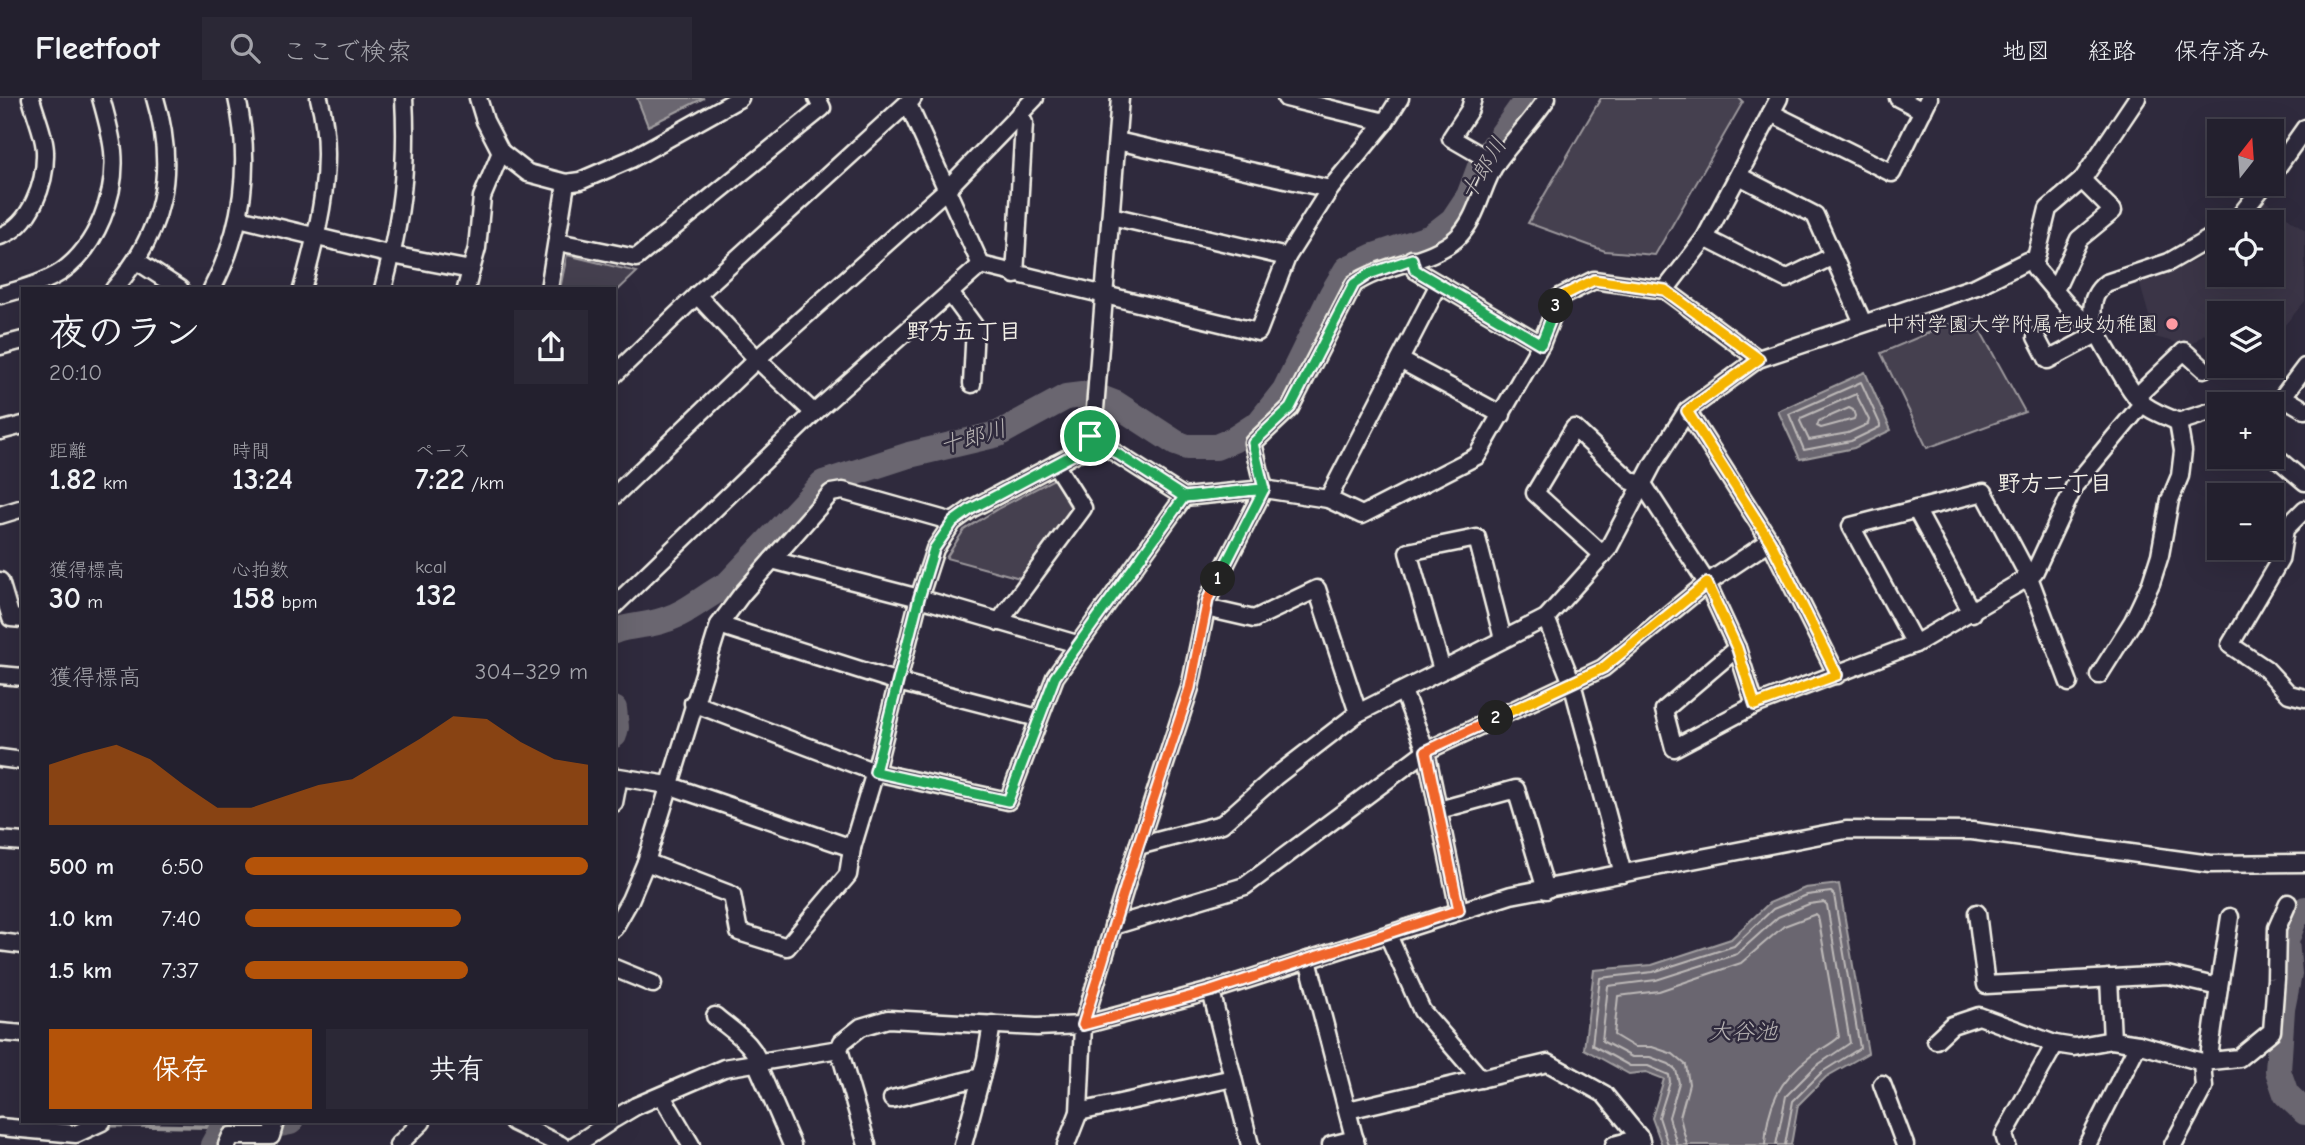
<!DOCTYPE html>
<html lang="ja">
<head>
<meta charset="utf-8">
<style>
	:root { --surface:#23202e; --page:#2b2836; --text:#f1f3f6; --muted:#a3a3aa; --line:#403e4a; --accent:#b45309 }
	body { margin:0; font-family:"Comic Neue","Klee One",sans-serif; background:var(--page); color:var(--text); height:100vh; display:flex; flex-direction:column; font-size:26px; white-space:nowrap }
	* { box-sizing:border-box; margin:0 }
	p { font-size:23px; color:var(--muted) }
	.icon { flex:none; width:38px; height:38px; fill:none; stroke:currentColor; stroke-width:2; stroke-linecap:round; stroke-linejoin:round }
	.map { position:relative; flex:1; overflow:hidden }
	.details { position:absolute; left:21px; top:189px; width:595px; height:836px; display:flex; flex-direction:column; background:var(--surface); border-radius:0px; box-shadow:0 7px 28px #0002,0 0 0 2px var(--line) }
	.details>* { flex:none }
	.needle { width:46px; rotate:17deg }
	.buttons { position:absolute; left:2207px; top:21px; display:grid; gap:14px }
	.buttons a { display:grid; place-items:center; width:77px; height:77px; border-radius:0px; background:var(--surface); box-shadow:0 7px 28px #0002,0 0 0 2px var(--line); font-size:35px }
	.pin { position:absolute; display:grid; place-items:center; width:60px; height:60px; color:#fff; margin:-30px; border:4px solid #fff; border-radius:50%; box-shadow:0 2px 7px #0007 }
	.km { position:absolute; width:35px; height:35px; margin:-18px; border-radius:50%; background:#222; color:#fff; font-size:19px; line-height:35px; text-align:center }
	.round { display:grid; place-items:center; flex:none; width:74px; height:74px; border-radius:0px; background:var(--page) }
	.headline { display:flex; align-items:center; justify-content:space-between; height:119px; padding:0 28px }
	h1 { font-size:38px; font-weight:700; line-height:52px }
	.metrics { display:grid; grid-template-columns:repeat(3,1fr); gap:10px; height:119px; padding:7px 28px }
	.metrics div { display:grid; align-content:center }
	.metrics b { font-size:30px; font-weight:700 }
	.metrics small { font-size:19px; font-weight:400 }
	.metrics p { font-size:19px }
	.chart { height:196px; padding:14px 28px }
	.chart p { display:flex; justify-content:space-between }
	.chart svg { width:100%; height:126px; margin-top:7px; fill:var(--accent); opacity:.7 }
	.button { display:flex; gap:14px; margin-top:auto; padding:14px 28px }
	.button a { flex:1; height:80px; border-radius:0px; background:var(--accent); color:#fff; font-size:28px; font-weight:700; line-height:80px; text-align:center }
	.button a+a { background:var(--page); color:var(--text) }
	ul { padding:0 28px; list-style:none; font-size:23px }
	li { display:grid; grid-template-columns:112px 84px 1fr; align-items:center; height:52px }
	li i { height:18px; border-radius:9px; background:var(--accent) }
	header { display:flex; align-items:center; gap:42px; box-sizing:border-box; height:98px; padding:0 35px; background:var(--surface); border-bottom:2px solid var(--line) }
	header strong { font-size:33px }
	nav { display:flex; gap:38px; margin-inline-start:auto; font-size:24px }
	.search { width:490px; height:63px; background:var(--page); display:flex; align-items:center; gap:18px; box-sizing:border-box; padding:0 24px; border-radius:0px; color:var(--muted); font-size:26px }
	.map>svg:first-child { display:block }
	.built { fill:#3b3647 }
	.green { fill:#454050; stroke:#9c989c; stroke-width:2 }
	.water { fill:#6a6670; stroke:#a19ea0; stroke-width:2 }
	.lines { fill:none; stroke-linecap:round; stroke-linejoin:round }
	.shore { stroke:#bdb9b8; stroke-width:2 }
	.stream { stroke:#a19ea0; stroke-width:4.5 }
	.river { stroke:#6a6670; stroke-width:26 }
	.minor-casing { stroke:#f4f1e8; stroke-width:21 }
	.minor { stroke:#2f2a3d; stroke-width:16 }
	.split-1-casing { stroke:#fff; stroke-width:14 }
	.split-2-casing { stroke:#fff; stroke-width:14 }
	.split-3-casing { stroke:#fff; stroke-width:14 }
	.split-4-casing { stroke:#fff; stroke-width:14 }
	.split-1 { stroke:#22a559; stroke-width:9 }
	.split-2 { stroke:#f0652b; stroke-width:9 }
	.split-3 { stroke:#f5b400; stroke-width:9 }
	.split-4 { stroke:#22a559; stroke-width:9 }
	.poi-dot { fill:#ff9aa2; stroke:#2f2a3d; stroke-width:2.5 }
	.labels { text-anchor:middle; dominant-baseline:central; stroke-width:5; stroke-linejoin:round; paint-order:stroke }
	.poi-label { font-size:21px; fill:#f4f1e8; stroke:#2f2a3d; text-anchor:end }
	.water-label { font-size:23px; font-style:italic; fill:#b6b2b2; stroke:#2f2a3d }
	.neighbourhood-label { font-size:23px; font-weight:bold; fill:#f4f1e8; stroke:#2f2a3d }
</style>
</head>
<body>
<header>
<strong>Fleetfoot</strong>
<div class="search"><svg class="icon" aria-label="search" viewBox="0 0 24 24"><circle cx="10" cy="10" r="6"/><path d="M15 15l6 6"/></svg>ここで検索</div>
<nav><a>地図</a><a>経路</a><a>保存済み</a></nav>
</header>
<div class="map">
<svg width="2305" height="1047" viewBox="0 0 2305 1047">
	<rect width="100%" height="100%" fill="#2f2a3d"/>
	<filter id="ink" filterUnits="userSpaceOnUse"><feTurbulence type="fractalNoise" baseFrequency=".0143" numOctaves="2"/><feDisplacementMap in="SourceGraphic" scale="14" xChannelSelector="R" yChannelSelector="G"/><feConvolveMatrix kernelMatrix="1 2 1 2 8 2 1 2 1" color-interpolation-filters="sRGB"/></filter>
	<g filter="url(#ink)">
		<!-- built -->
		<path class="built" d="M 2264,102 L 2305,132 L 2305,203 L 2272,242 L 2272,215 L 2219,215 L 2219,250 L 2204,236 L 2189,248 L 2155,239 L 2139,183 L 2164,177 L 2219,152 L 2219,177 L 2272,177 L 2272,124 L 2248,124 Z"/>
		<!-- green -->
		<g class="green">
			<path d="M 1601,0 L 1739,0 L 1743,4 L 1655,157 L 1605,153 L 1528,125 Z"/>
			<path d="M 567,157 L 637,174 L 614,196 L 614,191 L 560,191 Z"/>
			<path d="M 1966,219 L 1974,221 L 2025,314 L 1927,350 L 1881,255 Z"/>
			<path d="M 1054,381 L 1071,410 L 1020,480 L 946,460 L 964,432 L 999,410 Z"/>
		</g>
		<!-- water -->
		<g class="water">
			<path d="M 637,0 L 704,0 L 648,28 Z"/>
			<path d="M 1865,274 L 1891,332 L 1854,350 L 1800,361 L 1778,313 Z"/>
			<path d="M 1839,786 L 1868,955 L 1826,979 L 1798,1007 L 1791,1047 L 1662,1047 L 1652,1020 L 1664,981 L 1646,974 L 1629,976 L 1584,951 L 1594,872 L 1652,867 L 1731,841 L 1769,805 L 1805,790 Z"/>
		</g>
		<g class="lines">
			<!-- shore -->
			<g class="shore">
				<path d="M 1861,284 L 1880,326 L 1880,329 L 1851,343 L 1804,352 L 1789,316 Z"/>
				<path d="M 1856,296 L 1869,322 L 1868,326 L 1848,335 L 1809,342 L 1800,323 L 1801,320 Z"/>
				<path d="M 1849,310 L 1853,312 L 1855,318 L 1854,321 L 1821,330 L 1817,328 L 1819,323 Z"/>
				<path d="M 1668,1047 L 1659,1019 L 1670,984 L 1669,977 L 1648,968 L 1630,968 L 1592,947 L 1600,880 L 1653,874 L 1734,848 L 1773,811 L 1807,797 L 1831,794 L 1834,797 L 1860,950 L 1822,974 L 1793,1003 L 1785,1047"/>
				<path d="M 1677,1047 L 1669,1019 L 1679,985 L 1676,972 L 1669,966 L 1650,959 L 1632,959 L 1602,943 L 1608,888 L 1656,882 L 1737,856 L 1778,819 L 1809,806 L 1824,804 L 1827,807 L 1850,945 L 1816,968 L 1786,998 L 1776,1047"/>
				<path d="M 1687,1047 L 1680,1019 L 1689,986 L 1686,967 L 1673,956 L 1652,949 L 1634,949 L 1614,937 L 1618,898 L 1659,893 L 1741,865 L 1784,828 L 1816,816 L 1818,818 L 1839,939 C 1831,947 1820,951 1811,958 C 1779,982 1767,1007 1765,1047"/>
			</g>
			<!-- stream -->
			<g class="stream">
				<path d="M 103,1032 L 112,1027 L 223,1029"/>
				<path d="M 0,1037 L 72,1043"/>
			</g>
			<!-- river -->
			<g class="river">
				<path d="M 614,533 C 630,527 648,528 664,522 C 688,515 706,497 728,486 L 823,385 L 909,357 L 998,336 L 1066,299 L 1090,296 L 1116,306 L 1176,345 L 1187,349 L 1216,349 L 1233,342 L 1259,325 L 1285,292 L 1332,196 L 1347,171 L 1374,158 L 1431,139 L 1453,122 L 1469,98 L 1481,66 L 1528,0"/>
				<path d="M 614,611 L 616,629 L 614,637"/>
				<path d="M 2305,811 L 2295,819 L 2286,843 L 2289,876 L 2282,911 L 2278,973 L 2286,996 L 2305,1014"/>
				<path d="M 213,1047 L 223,1029 L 260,1030 L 290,1024"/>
			</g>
			<!-- minor casing -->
			<g class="minor-casing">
				<g id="minor">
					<path d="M 478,0 L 485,23 L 501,54 L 528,75 L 566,85 L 580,83 L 631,61 L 740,0"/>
					<path d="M 1286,0 L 1385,24"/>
					<path d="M 1473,0 L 1470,11 L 1451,40 L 1496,66"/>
					<path d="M 1898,0 L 1923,13"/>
					<path d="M 908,6 L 981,167"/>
					<path d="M 1771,15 L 1892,75 L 1929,0"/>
					<path d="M 1117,43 L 1330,91"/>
					<path d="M 2272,77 L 2305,30"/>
					<path d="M 1739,78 L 1815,117 L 1863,225"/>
					<path d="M 1111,118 L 1287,159"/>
					<path d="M 239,120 L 392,157 L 471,172 L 477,150 L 482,99 L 501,54"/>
					<path d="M 2235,124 L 2265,86"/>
					<path d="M 2219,135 L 2169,164 L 2106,185 C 2077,208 2101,243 2116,267 C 2123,279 2130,293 2140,303 C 2149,313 2166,318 2178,324 L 2219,311"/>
					<path d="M 0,138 C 31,128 46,84 45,54 C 45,37 35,17 31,0"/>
					<path d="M 1705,140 L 1786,181 L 1833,158"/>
					<path d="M 558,144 L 636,160 L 822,10 L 817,0"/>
					<path d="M 1412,161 L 1415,172 L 1541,246"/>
					<path d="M 137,163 L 180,191"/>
					<path d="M 981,167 L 1258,234 L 1287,159 L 1330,91 L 1385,24 L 1400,0"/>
					<path d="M 1015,177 L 1024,25 L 1019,16"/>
					<path d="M 2054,190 L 2058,186 L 2079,141 L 2113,113 L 2082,82"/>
					<path d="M 114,191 C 164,133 177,73 155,0"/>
					<path d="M 212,191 C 243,132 252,65 237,0"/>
					<path d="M 302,191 C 319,131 336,62 319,0"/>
					<path d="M 383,191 C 401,123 408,70 404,0"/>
					<path d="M 466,191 L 471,172"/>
					<path d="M 549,191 L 566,85"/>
					<path d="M 1665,192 L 1705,140 L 1779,0"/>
					<path d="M 950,195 L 975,229 L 972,286"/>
					<path d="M 0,197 C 20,192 44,185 61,174 C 97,149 117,96 113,53 C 111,35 106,18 101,0"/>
					<path d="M 697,197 L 757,261 L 814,315"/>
					<path d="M 2094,229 C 2070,216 2054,190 2035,170 L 2035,164 L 2048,111 L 2082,82 L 2137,0"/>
					<path d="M 2036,239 L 2048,262 L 2097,236"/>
					<path d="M 0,248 L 23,242"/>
					<path d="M 1400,262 L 1502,317"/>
					<path d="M 614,277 L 697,197 L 913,0"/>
					<path d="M 2136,299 L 2184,253 L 2204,271"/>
					<path d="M 2283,299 L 2305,312"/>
					<path d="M 2235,306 L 2243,306"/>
					<path d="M 1687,313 L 1770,443 L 1837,577"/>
					<path d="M 2272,313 L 2305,269"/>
					<path d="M 0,333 L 23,327"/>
					<path d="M 1089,338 L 1184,399 L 1264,391 L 1328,401 L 1362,417 L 1477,358 L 1541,246 L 1560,199 L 1594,182 L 1665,192 L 1758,261"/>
					<path d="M 2272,356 L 2305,384"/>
					<path d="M 614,398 L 757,261 L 947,91 L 1035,0"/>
					<path d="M 1328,401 L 1439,186"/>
					<path d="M 1916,411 L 1972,515"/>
					<path d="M 2305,411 L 2285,431 L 2280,462 L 2230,547 L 2266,571 L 2289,596 L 2305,600"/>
					<path d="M 0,417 L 23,410"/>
					<path d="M 1603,457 L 1535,395 L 1574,330 L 1631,383 L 1643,386 L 1707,485 L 1737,550 L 1755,607"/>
					<path d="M 772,462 L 919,500 L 1077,546"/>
					<path d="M 0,483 L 11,520 L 23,521"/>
					<path d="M 614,508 L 814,315 L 981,167"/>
					<path d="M 1206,510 L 1254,521 L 1317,491 L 1358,615"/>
					<path d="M 1546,520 L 1572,585 L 1623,776"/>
					<path d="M 999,524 L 1083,410 L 1055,366"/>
					<path d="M 719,527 L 898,584 L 1038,620"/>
					<path d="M 1915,546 L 1851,428 L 1984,394 L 2029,479 L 2069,585"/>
					<path d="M 1737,550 L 1664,612 L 1674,650 L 1755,607 L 1915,546 L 2029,479 L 2035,473 L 2075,387 L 2142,306"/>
					<path d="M 1442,572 L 1408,454 L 1477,440 L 1503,541"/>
					<path d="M 0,577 L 23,579"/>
					<path d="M 2099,577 L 2133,523 L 2151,485 L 2160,457 L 2170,402 L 2180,378 L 2183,353 L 2178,324"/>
					<path d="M 1403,593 L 1426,653 L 1459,812"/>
					<path d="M 693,605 L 875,674 L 1008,703 L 1055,579 L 1184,399"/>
					<path d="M 0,660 L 23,663"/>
					<path d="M 614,705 L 619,679 L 668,687 L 852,750"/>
					<path d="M 1439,712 L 1516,691 L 1546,792"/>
					<path d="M 0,742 L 23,744"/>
					<path d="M 1138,748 L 1222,726 L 1275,679 L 1358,615 L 1546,520 L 1608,451 L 1653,366 L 1687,313 L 1758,261 L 1977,188 L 2027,163 L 2035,164"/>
					<path d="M 646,764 L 732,797 L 739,834 L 787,849 L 848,777 L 852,750 L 875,674 L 919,500 L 935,451 L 953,424 L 971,411 L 1082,352 L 1089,338 L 1095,311 L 1120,0"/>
					<path d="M 1977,815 L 1986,887 L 2167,877 L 2219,889"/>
					<path d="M 1113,828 L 1245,788 L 1426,653 L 1603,570 L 1707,485 L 1770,443"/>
					<path d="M 614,830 L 630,802 L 646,764 L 719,527 L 742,496 L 831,395 L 843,393 L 953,424"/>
					<path d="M 1388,837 L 1422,913 L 1481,981"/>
					<path d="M 0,844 L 23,847"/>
					<path d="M 1308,862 L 1356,1047"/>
					<path d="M 614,870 L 653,886"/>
					<path d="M 2109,880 L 2112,942"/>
					<path d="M 1211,893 L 1250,1047"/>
					<path d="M 715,918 C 731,932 759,948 759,971 L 792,1047"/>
					<path d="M 0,934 L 23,936"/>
					<path d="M 1936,942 L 1952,927 L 1979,918 L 2055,946 L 2074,949 L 2112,942 L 2138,946 L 2202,964 L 2239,960 L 2272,933 L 2276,881 L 2277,830 L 2288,805"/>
					<path d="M 2211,963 L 2210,952 L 2219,889 L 2230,819"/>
					<path d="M 1882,986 L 1905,1047"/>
					<path d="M 662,998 L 691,1047"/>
					<path d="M 892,1001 L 981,979"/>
					<path d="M 1348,1012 L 1548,965 L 1604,996 L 1640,1040 L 1642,1047"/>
					<path d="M 1079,1014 L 1233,980"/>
					<path d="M 614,1021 L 636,1008 L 724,970 L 839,951"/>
					<path d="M 513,1024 L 561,1047"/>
					<path d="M 0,1029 L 76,1036 L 102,1024"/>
					<path d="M 227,1047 L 231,1038 L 271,1038 L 275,1024"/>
					<path d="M 398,1047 L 422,1024"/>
					<path d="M 575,1047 L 610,1024"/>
					<path d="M 867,1047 L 839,951 L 842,944 L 861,929 L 888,921 L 1037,929 L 1083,927 L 1211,893 L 1511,797 L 1846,732 L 1972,733 L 2210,766 L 2305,765"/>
					<path d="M 963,1047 L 986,961 L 992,926"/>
					<path d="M 1066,1047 L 1079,1014 L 1083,927 L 1138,748 L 1190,590 L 1208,501 L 1264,391 L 1253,345 L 1290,310 L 1354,186 C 1385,165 1431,164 1457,140 C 1479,119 1481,87 1497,64 C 1513,42 1532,23 1547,0"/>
					<path d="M 1331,1047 L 1355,1041"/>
					<path d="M 1614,1047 L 1640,1040"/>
					<path d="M 2007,1047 L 2004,1037 L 2055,946"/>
					<path d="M 2087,1047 L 2138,946"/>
					<path d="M 2173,1047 L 2204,989 L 2202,964"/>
				</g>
			</g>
			<!-- minor -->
			<use href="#minor" class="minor"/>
		</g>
	</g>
	<g class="lines" filter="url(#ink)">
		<!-- split-1 casing -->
		<g class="split-1-casing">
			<path id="split-1" d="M 1090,338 L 1082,352 L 971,411 L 953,424 L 934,451 L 919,500 L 875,674 L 1008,703 L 1055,579 L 1184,399 L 1264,391 L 1218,481"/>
		</g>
		<!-- split-2 casing -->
		<g class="split-2-casing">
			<path id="split-2" d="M 1218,481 L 1208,501 L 1190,590 L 1138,748 L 1083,927 L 1211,893 L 1459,812 L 1426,653 L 1496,620"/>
		</g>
		<!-- split-3 casing -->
		<g class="split-3-casing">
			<path id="split-3" d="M 1496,620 L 1603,570 L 1707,485 L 1737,550 L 1755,607 L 1837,577 L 1770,443 L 1687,313 L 1759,261 L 1665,192 L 1594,182 L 1560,199 L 1556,208"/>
		</g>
		<!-- split-4 casing -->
		<g class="split-4-casing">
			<path id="split-4" d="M 1090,338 L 1184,399 L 1264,391 L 1253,345 L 1290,310 L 1354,186 L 1369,176 L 1412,161 L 1415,172 L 1541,246 L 1556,208"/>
		</g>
		<!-- split-1 -->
		<use href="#split-1" class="split-1"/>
		<!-- split-2 -->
		<use href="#split-2" class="split-2"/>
		<!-- split-3 -->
		<use href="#split-3" class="split-3"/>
		<!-- split-4 -->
		<use href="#split-4" class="split-4"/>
	</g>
	<!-- markers -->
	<circle class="poi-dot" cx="2172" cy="226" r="7"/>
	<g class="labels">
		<!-- poi labels -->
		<g class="poi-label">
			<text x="2158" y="226">中村学園大学附属壱岐幼稚園</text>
		</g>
		<!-- water labels -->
		<g class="water-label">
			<text transform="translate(1483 71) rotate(-59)">十郎川</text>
			<text transform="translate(973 339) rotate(-16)">十郎川</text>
			<text x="1743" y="933">大谷池</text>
		</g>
		<!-- neighbourhood labels -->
		<g class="neighbourhood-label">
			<text x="964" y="233">野方五丁目</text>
			<text x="2055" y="385">野方二丁目</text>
		</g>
	</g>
</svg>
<div class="buttons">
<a><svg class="needle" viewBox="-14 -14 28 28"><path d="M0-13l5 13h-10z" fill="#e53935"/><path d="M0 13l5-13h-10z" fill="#a3a3aa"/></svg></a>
<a><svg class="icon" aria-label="locate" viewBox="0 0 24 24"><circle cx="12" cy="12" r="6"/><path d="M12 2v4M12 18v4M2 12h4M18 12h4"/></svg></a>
<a><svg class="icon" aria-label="layers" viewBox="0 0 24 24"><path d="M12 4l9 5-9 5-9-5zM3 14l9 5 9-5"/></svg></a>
<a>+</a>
<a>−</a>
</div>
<div class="pin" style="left:1090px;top:338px;background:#1e9e55"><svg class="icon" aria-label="arrive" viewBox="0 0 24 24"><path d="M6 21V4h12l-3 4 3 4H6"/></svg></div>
<b class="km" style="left:1218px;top:481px">1</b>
<b class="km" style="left:1496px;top:620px">2</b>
<b class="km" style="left:1556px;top:208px">3</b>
<section class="details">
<div class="headline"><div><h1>夜のラン</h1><p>20:10</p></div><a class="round"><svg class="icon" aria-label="share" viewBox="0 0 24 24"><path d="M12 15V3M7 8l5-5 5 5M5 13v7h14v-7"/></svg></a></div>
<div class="metrics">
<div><p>距離</p><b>1.82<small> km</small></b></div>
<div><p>時間</p><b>13:24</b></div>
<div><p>ペース</p><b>7:22<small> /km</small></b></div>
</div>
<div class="metrics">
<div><p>獲得標高</p><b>30<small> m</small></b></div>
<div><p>心拍数</p><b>158<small> bpm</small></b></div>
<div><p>kcal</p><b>132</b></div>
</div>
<div class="chart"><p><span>獲得標高</span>304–329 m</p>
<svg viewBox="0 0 160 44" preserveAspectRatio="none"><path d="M0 44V23L10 19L20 16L30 21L40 30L50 38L60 38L70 34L80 30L90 28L100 21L110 14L120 6L130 7L140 15L150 21L160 23V44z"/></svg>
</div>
<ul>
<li><b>500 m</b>6:50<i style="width:100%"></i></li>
<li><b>1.0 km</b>7:40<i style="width:63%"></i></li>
<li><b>1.5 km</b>7:37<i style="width:65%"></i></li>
</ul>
<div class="button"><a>保存</a><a>共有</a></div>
</section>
</div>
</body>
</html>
